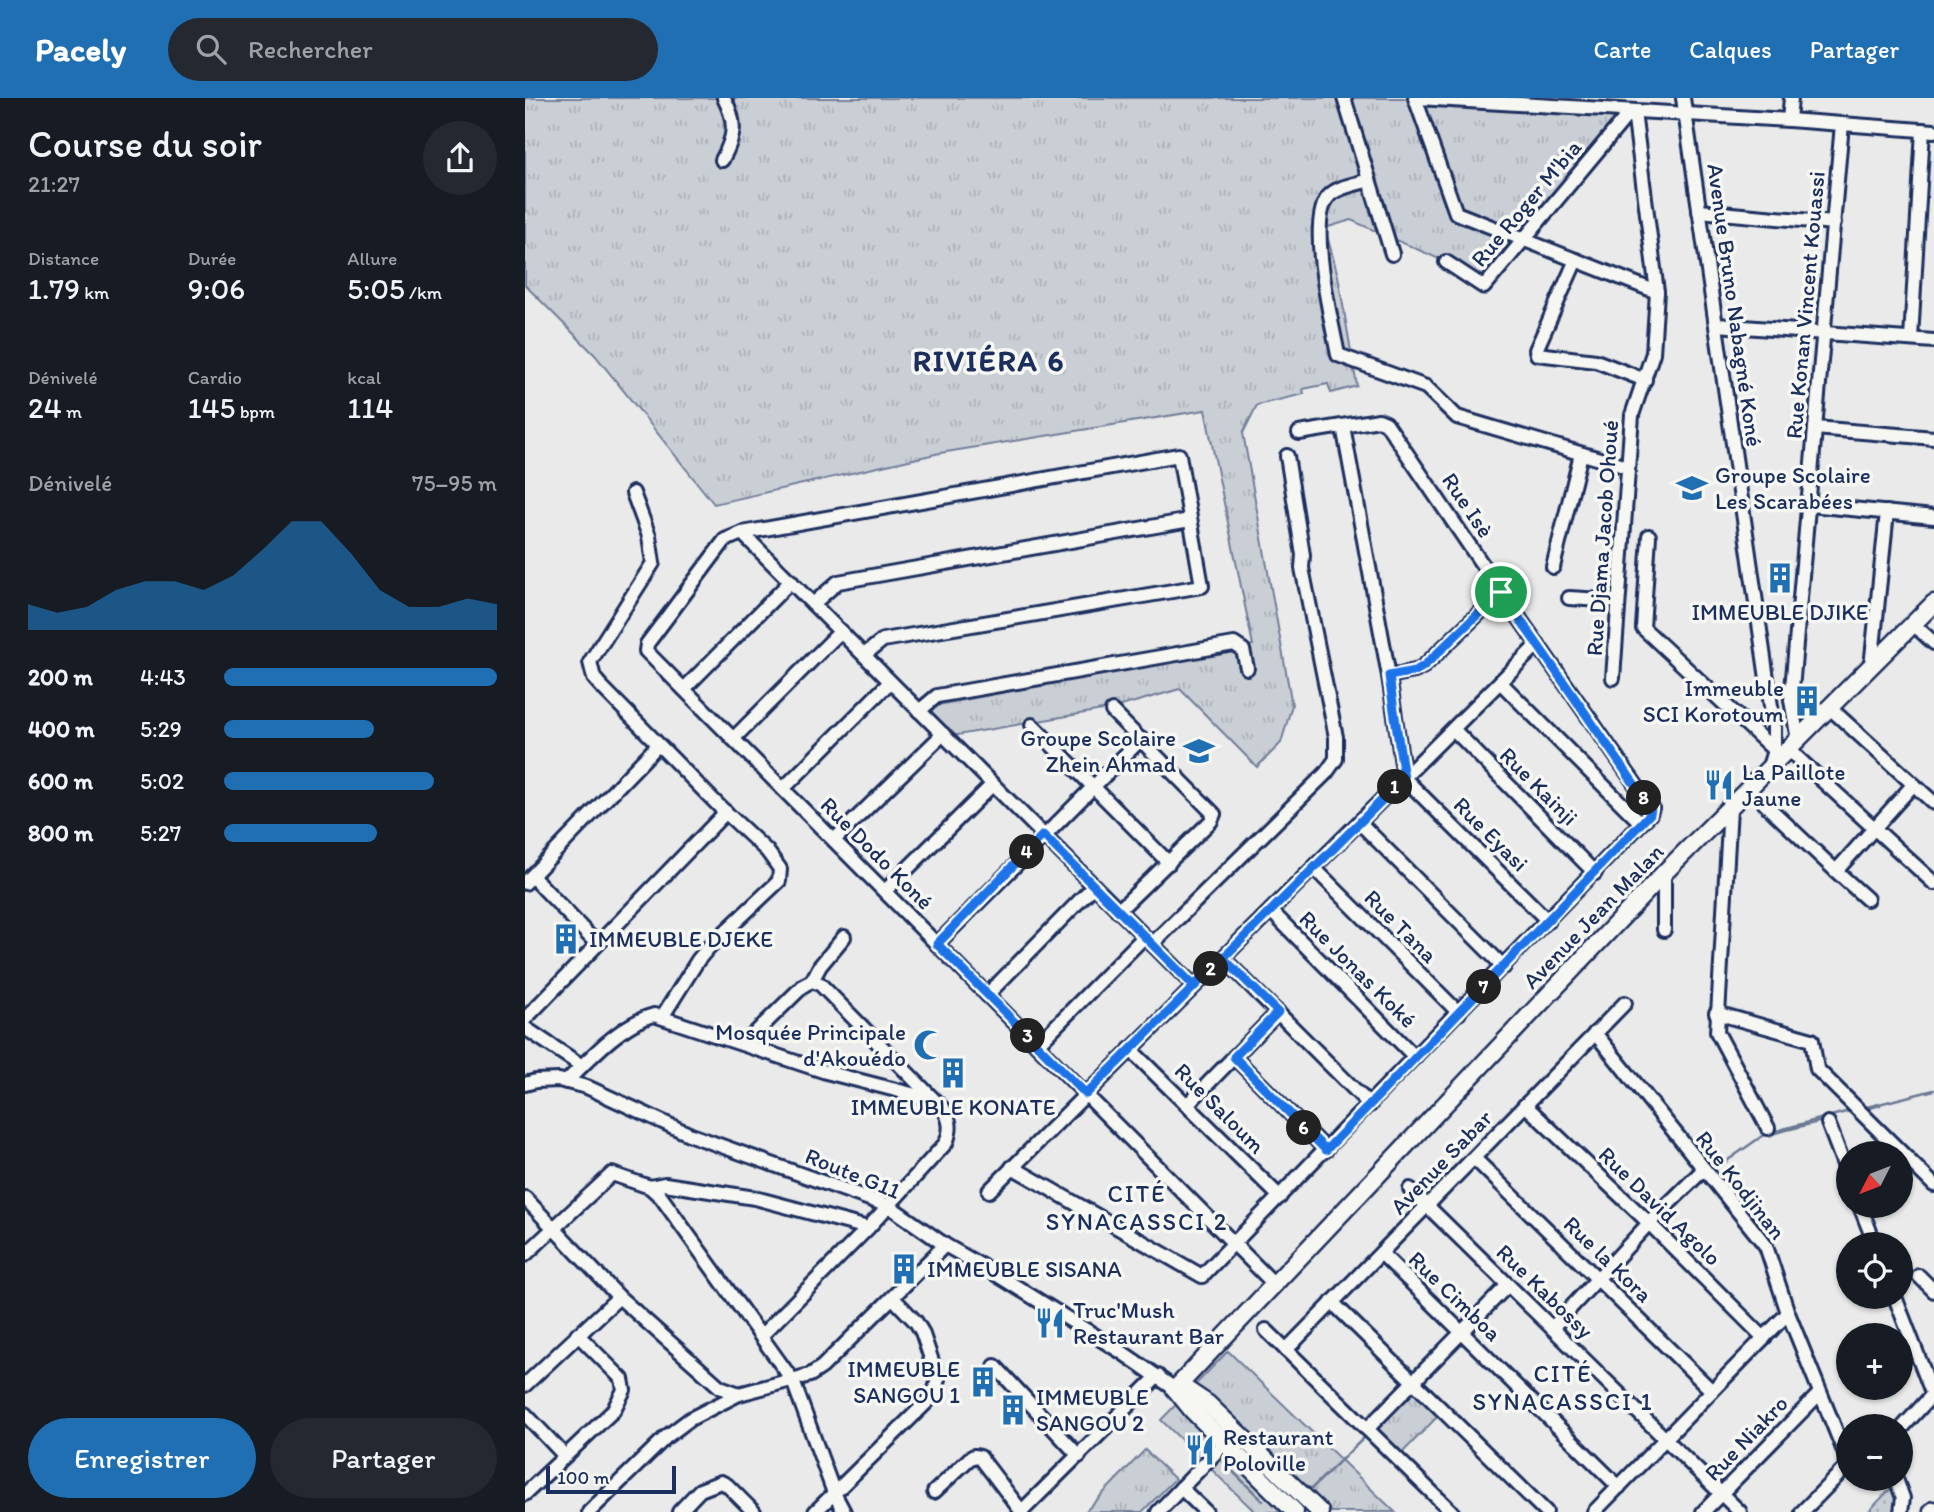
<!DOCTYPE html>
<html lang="fr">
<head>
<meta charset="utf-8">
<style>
	:root { --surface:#171b24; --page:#242831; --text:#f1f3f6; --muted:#9ea1a6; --accent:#1f6fb2 }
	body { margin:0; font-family:Itim,sans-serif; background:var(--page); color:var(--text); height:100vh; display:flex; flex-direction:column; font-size:26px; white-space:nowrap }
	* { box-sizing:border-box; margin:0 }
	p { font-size:23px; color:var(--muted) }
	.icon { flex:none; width:38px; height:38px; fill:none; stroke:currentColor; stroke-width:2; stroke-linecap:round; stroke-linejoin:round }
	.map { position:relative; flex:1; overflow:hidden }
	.drawer { display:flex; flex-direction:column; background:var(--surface); width:525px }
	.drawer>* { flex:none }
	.needle { width:46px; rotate:228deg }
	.fabs { position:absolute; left:1311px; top:1043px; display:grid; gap:14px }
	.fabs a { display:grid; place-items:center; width:77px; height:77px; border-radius:50%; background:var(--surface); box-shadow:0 2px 5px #0004; font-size:35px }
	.scale { position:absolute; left:21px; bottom:18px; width:130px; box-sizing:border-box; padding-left:7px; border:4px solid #1b2f5e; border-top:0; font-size:19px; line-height:24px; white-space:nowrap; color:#1b2f5e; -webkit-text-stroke:5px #f6f6f2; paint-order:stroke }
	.pin { position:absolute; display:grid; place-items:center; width:60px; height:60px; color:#fff; margin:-30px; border:4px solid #fff; border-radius:50%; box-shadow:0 2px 7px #0007 }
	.km { position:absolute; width:35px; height:35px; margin:-18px; border-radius:50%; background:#222; color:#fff; font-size:19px; line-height:35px; text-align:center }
	.round { display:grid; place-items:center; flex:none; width:74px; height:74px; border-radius:37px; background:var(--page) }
	.summary { display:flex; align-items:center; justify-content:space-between; height:119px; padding:0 28px }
	h1 { font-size:38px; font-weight:600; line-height:52px }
	.figures { display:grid; grid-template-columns:repeat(3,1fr); gap:10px; height:119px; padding:7px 28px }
	.figures div { display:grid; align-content:center }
	.figures b { font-size:30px; font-weight:600 }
	.figures small { font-size:19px; font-weight:400 }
	.figures p { font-size:19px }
	.chart { height:196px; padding:14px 28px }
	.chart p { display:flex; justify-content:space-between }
	.chart svg { width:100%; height:126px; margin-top:7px; fill:var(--accent); opacity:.7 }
	.action { display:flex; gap:14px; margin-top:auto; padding:14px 28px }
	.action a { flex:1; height:80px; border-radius:42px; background:var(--accent); color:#fff; font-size:28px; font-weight:600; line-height:80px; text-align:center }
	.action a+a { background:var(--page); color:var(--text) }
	ul { padding:0 28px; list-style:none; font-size:23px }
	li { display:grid; grid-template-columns:112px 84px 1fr; align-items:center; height:52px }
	li i { height:18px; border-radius:9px; background:var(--accent) }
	header { display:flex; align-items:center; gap:42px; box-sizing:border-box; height:98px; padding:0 35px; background:var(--accent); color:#fff }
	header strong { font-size:33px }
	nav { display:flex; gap:38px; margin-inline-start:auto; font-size:24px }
	.search { width:490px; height:63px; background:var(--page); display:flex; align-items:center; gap:18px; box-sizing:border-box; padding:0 24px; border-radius:38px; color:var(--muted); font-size:26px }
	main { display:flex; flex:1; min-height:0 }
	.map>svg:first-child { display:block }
	.grass { fill:url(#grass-tufts); stroke:#727e9a; stroke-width:2 }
	.garden { fill:url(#garden-dots); stroke:#727e9a; stroke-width:2 }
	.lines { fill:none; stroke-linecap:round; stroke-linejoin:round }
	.stream { stroke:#6c7995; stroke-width:2.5 }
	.minor-casing { stroke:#1b2f5e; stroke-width:18 }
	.major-casing { stroke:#1b2f5e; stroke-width:21 }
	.highway-casing { stroke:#1b2f5e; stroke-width:23 }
	.minor { stroke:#f6f6f2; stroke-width:12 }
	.major { stroke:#f6f6f2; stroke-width:16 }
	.highway { stroke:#f6f6f2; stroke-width:18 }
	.route-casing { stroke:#fff; stroke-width:14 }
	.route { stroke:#1a73e8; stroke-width:9 }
	.labels { text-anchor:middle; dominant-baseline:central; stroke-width:7; stroke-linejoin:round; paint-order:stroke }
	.street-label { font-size:23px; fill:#1b2f5e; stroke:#f6f6f2 }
	.poi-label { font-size:23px; fill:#1b2f5e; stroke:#f6f6f2; text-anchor:start }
	.neighbourhood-label { font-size:24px; letter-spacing:2px; fill:#1b2f5e; stroke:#f6f6f2 }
	.district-label { font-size:30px; font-weight:bold; letter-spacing:2px; fill:#1b2f5e; stroke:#f6f6f2 }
</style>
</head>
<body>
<header>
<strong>Pacely</strong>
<div class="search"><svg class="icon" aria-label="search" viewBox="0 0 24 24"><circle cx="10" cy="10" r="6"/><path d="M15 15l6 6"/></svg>Rechercher</div>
<nav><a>Carte</a><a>Calques</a><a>Partager</a></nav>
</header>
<main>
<section class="drawer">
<div class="summary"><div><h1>Course du soir</h1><p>21:27</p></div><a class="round"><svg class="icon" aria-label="share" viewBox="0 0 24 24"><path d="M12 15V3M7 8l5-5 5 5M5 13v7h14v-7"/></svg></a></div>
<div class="figures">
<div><p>Distance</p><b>1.79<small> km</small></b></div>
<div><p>Durée</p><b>9:06</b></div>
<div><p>Allure</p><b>5:05<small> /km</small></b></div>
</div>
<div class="figures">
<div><p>Dénivelé</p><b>24<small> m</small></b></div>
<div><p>Cardio</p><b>145<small> bpm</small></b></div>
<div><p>kcal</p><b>114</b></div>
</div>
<div class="chart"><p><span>Dénivelé</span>75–95 m</p>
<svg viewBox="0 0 160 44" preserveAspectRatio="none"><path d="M0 44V35L10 38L20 36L30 30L40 27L50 27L60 30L70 25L80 16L90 6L100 6L110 17L120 30L130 36L140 36L150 33L160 35V44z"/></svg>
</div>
<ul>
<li><b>200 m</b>4:43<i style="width:100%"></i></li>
<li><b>400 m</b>5:29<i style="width:55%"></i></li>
<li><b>600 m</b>5:02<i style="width:77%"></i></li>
<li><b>800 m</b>5:27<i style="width:56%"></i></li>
</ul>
<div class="action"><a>Enregistrer</a><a>Partager</a></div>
</section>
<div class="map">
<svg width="1409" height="1414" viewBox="0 0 1409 1414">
	<defs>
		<pattern id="grass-tufts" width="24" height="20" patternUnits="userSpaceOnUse" patternTransform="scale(1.75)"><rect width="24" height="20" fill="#caced5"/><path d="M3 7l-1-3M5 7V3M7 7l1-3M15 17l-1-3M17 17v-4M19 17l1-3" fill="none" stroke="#adb1b9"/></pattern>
		<pattern id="garden-dots" width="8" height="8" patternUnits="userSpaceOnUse" patternTransform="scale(1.75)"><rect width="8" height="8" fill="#caced5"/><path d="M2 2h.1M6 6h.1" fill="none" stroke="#adb1b9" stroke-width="1.8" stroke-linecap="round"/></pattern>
	</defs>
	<rect width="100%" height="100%" fill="#e9eae9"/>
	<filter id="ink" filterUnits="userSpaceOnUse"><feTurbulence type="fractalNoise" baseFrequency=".0143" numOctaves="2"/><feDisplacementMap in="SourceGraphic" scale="14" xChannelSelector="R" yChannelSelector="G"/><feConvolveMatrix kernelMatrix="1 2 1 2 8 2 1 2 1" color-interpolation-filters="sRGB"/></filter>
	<g filter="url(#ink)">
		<!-- grass -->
		<g class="grass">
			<path d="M 0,0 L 1005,0 L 1004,8 L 1100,13 L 955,179 L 826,122 L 800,130 L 813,178 L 832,288 L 806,295 L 803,286 L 778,291 L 779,296 L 732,307 L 718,335 L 767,607 L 756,645 L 732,669 L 655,591 L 589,610 L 427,638 L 403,614 L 413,607 L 728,547 L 680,312 L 415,355 L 189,406 L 70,257 L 0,187 Z"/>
			<path d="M 703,1253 L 870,1414 L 730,1414 L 636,1322 Z"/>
			<path d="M 887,1291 L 914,1317 L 875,1357 L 848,1331 Z"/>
			<path d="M 620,1352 L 650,1381 L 617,1414 L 560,1414 Z"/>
		</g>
		<!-- garden -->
		<path class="garden" d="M 1368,1388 L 1372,1401 L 1371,1414 L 1343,1414 Z"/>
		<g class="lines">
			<!-- stream -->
			<g class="stream">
				<path d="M 1338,1010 L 1409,992"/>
				<path d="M 1345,1010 L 1355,1007"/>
				<path d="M 1246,1036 L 1301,1022"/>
				<path d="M 1186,1074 L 1240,1036 L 1328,1012"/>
				<path d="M 1131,1128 L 1143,1115"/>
				<path d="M 694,1356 L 710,1364"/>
				<path d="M 694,1360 L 738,1403"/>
				<path d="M 780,1391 L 787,1390 L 843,1336"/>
				<path d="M 624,1414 L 684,1352 L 688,1353"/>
			</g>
			<!-- minor casing -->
			<g class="minor-casing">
				<g id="minor">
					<path d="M 819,0 L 867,156"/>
					<path d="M 890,0 L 931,115 L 1132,194"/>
					<path d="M 893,0 L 1264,22 L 1409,33"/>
					<path d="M 1158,0 L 1249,629 L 1249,652 L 1244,669"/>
					<path d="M 1264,22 L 1266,0"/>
					<path d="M 197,62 C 210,38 212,25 199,0"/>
					<path d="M 844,82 C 833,86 813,88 804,98 C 781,122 807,224 813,257 L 901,289 L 932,319 L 1102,369"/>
					<path d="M 1174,113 L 1309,125"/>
					<path d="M 1051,162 L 1011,252 L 1012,256 L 1071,263 L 1120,282"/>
					<path d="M 921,164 L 959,189 L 1105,14"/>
					<path d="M 1192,227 L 1409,243"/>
					<path d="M 1386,241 L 1398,32"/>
					<path d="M 818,328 L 864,578 L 879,680 L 1023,823"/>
					<path d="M 1290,330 L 1409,340"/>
					<path d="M 108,395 L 124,438 L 128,465 L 65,564 L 69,580 L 76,588 L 195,709 L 242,753 L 255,771 L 254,783 L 184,849 L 173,862 L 137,919"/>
					<path d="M 1285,407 L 1409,419"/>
					<path d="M 217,435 L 669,888"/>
					<path d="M 1124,438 L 1118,530 L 1249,652"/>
					<path d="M 1028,469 L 1056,356"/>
					<path d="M 1044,500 L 1093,503"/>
					<path d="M 288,506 L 313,484 L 665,422"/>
					<path d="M 1388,526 L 1409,545"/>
					<path d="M 339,557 L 358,542 L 677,488 L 654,357 L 217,435 L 200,442 L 122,546 L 121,553 L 750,1187"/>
					<path d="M 1346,569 L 1362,414"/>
					<path d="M 864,578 L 890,573 L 899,568 L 976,494"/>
					<path d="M 1088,580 L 1107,317 L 1128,255 L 1132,194 L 1109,14"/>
					<path d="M 975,584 L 1116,725"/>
					<path d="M 159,591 L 266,483"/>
					<path d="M 1305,610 L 1409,705"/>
					<path d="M 394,613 L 412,598 L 709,546 L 718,552 L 722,570"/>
					<path d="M 587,613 L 689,716 L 686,723 L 593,813"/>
					<path d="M 507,627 L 644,765"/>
					<path d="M 928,631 L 1070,775"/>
					<path d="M 208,641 L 316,533"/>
					<path d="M 1273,642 L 1266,602 L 1317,26"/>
					<path d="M 1264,652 L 1409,785"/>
					<path d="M 258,691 L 365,584"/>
					<path d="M 1240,706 L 1311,773 L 1388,687"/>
					<path d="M 1205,710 L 1192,934 L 1243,1030"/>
					<path d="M 835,725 L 979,869"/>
					<path d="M 309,742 L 418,636"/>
					<path d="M 789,770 L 934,915"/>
					<path d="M 1311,773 L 1342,801"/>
					<path d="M 7,778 L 72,846"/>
					<path d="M 0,785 L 133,647"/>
					<path d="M 360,793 L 467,687"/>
					<path d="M 746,813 L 890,959"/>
					<path d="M 1139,832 L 1139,775"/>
					<path d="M 412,846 L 616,641"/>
					<path d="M 627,846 L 801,675 L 811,661 L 811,639 L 777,470 L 778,457 L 762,358"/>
					<path d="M 698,860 L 845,1007"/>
					<path d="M 287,883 L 295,868 L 319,839"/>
					<path d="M 462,897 L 569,788"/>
					<path d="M 1191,915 L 1287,942 L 1292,971 L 1409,1087"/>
					<path d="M 0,921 L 201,714"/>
					<path d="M 0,930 L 57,968"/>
					<path d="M 1070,935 L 1241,1148 L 1263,1215 L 1323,1363"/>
					<path d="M 219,946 L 279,887 L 287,883 L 295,886 L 420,1013 C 426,1025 426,1032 421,1045 L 343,1130 L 237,1237"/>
					<path d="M 512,947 L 619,839"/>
					<path d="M 605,951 L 755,1099"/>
					<path d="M 709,959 L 801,1052"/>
					<path d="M 41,984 C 64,961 97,925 129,917 L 301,974 L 406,1001"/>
					<path d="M 0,986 L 11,983 L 34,982 L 62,989 L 166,1037 L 364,1108 L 420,1147 L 469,1175 L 598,1255 L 650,1291"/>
					<path d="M 663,1006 L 753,914"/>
					<path d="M 1000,1007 L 1124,1125 L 1239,1240"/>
					<path d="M 1303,1025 L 1323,1077"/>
					<path d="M 949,1060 L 1187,1293"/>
					<path d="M 487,1069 L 677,1178 L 1125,716 L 1127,710 L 976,494 L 861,325 L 854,322 L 774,335"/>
					<path d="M 885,1091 L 1215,1414"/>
					<path d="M 464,1093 L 1013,546"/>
					<path d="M 0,1100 L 94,1199 L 195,1289 L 214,1296"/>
					<path d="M 1335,1108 L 1350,1146"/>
					<path d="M 856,1155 L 1094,1389"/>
					<path d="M 0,1157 L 87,1076 L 125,1089"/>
					<path d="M 1394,1178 L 1409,1193"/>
					<path d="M 1370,1199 L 1408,1297"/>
					<path d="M 807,1204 L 1021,1414"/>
					<path d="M 1027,1230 L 1124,1125 L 1178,1072"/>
					<path d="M 741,1232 L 927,1414"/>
					<path d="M 761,1252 L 1100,905"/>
					<path d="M 470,1268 L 554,1358"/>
					<path d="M 0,1287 L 94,1199"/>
					<path d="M 0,1316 L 40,1358"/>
					<path d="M 842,1331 L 983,1187"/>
					<path d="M 1376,1331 L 1409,1295"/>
					<path d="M 1371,1381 L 1378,1400 L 1376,1414"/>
					<path d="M 656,1390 L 681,1414"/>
					<path d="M 409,1394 L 444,1361 L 449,1358 L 455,1359 L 497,1414"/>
					<path d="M 0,1396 L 88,1313 L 99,1292 L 97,1281 L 52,1236"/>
					<path d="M 64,1414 L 141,1339 L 165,1321 L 214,1296 L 285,1277 L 297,1269 L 420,1147"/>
					<path d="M 154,1414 L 175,1392 L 196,1384 L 202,1387 L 229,1414"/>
					<path d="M 290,1414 L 408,1298 L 413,1281 L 397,1234 L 391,1224 L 368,1200"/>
					<path d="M 319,1414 L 309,1395 L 268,1283 L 136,1099 L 125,1089 L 140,1086 L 230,1100 L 343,1130"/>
					<path d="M 496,1414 L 633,1278"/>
					<path d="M 633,1414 L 700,1345"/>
					<path d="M 1069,1414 L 1263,1215"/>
					<path d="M 1178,1414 L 1295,1295"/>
					<path d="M 1277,1414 L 1323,1367"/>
				</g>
			</g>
			<!-- major casing -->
			<g class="major-casing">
				<g id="major">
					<path d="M 650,1291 L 1139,775 L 1409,505"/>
					<path d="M 650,1291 L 662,1292 L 683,1306 L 795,1414"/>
					<path d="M 650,1291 L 667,1312 L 770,1414"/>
				</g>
			</g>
			<!-- highway casing -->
			<g class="highway-casing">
				<path id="highway" d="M 1408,1414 L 1409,1413"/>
			</g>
			<!-- minor -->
			<use href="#minor" class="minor"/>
			<!-- major -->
			<use href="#major" class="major"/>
			<!-- highway -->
			<use href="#highway" class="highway"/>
		</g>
	</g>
	<g class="lines" filter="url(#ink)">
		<!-- route casing -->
		<g class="route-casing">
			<path id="route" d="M 976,494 L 899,568 L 890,573 L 864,578 L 879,680 C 774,786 667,890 561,996 L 412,846 L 518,737 L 669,888 L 698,860 L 753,914 L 709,959 L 801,1052 L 1125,716 L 1126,710 L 976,494"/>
		</g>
		<!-- route -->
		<use href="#route" class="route"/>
	</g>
	<!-- icons -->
	<defs>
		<g id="school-bare" transform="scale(2.415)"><path d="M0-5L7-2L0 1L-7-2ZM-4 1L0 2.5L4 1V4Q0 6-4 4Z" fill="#1f6fb2" stroke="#f6f6f2" stroke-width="2.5" paint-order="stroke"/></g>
		<g id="building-bare" transform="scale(2.415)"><path d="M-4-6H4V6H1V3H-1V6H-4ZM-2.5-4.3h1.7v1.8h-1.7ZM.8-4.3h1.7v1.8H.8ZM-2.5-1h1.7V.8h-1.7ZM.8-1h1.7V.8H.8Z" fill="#1f6fb2" stroke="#f6f6f2" stroke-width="2.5" paint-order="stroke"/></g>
		<g id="restaurant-bare" transform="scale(2.415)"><path d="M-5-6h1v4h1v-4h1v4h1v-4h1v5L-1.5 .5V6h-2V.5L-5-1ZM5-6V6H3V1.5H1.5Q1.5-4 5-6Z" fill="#1f6fb2" stroke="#f6f6f2" stroke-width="2.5" paint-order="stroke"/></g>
		<g id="mosque-bare" transform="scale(2.415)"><path d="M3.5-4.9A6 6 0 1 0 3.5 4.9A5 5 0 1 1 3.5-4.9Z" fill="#1f6fb2" stroke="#f6f6f2" stroke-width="2.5" paint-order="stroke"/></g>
	</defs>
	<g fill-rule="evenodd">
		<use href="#school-bare" x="1167" y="390"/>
		<use href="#building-bare" x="1255" y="480"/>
		<use href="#building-bare" x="1282" y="603"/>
		<use href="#school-bare" x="674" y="653"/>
		<use href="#restaurant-bare" x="1194" y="687"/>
		<use href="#building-bare" x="41" y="841"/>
		<use href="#mosque-bare" x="404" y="947"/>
		<use href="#building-bare" x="428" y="975"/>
		<use href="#building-bare" x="379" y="1171"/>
		<use href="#restaurant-bare" x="525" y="1225"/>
		<use href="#building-bare" x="458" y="1284"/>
		<use href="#building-bare" x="488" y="1312"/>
		<use href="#restaurant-bare" x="675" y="1352"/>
	</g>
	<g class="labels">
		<!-- street labels -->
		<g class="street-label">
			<text transform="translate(1001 105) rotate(-50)">Rue Roger M'bia</text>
			<text transform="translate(1210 207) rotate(82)">Avenue Bruno Nabagné Koné</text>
			<text transform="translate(1280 207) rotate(-85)">Rue Konan Vincent Kouassi</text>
			<text transform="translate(943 407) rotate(56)">Rue Isè</text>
			<text transform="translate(1077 440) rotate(-86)">Rue Djama Jacob Ohoué</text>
			<text transform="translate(1014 688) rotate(45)">Rue Kainji</text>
			<text transform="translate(966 736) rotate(45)">Rue Eyasi</text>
			<text transform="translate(352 755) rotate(45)">Rue Dodo Koné</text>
			<text transform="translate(1068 818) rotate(-46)">Avenue Jean Malan</text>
			<text transform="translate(876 828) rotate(45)">Rue Tana</text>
			<text transform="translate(833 871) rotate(45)">Rue Jonas Koké</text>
			<text transform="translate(695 1010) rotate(45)">Rue Saloum</text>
			<text transform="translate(916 1064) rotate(-46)">Avenue Sabar</text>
			<text transform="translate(328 1075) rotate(22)">Route G11</text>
			<text transform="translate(1216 1087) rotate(52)">Rue Kodjinan</text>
			<text transform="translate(1135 1108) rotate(44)">Rue David Agolo</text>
			<text transform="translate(1083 1161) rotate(44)">Rue la Kora</text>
			<text transform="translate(1020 1193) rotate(44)">Rue Kabossy</text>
			<text transform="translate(930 1198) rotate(44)">Rue Cimboa</text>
			<text transform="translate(1221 1340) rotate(-46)">Rue Niakro</text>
		</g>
		<!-- poi labels -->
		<g class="poi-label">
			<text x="1190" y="377">Groupe Scolaire<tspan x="1190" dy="26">Les Scarabées</tspan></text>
			<text x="1255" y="514" text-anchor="middle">IMMEUBLE DJIKE</text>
			<text x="1259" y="590" text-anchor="end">Immeuble<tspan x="1259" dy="26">SCI Korotoum</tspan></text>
			<text x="651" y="640" text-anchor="end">Groupe Scolaire<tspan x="651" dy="26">Zhein Ahmad</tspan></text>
			<text x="1217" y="674">La Paillote<tspan x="1217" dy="26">Jaune</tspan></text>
			<text x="64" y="841">IMMEUBLE DJEKE</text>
			<text x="381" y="934" text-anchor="end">Mosquée Principale<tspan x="381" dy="26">d'Akouédo</tspan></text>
			<text x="428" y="1009" text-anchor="middle">IMMEUBLE KONATE</text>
			<text x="402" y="1171">IMMEUBLE SISANA</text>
			<text x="548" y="1212">Truc'Mush<tspan x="548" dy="26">Restaurant Bar</tspan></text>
			<text x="435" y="1271" text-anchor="end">IMMEUBLE<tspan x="435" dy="26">SANGOU 1</tspan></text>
			<text x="511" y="1299">IMMEUBLE<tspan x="511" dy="26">SANGOU 2</tspan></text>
			<text x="698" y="1339">Restaurant<tspan x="698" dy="26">Poloville</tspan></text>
		</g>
		<!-- neighbourhood labels -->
		<g class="neighbourhood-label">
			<text x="612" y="1095">CITÉ<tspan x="612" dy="28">SYNACASSCI 2</tspan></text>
			<text x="1038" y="1275">CITÉ<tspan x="1038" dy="28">SYNACASSCI 1</tspan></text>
		</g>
		<!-- district labels -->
		<g class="district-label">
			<text x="464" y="262">RIVIÉRA 6</text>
		</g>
	</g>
</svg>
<div class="fabs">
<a><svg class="needle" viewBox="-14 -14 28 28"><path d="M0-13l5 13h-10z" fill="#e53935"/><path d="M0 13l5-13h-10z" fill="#9ea1a6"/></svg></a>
<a><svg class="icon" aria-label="locate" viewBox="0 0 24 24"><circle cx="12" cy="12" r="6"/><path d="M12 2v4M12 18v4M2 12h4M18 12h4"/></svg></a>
<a>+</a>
<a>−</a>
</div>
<div class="scale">100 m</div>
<div class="pin" style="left:976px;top:494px;background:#1e9e55"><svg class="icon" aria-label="arrive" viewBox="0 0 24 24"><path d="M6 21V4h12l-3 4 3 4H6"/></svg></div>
<b class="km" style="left:870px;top:689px">1</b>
<b class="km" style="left:686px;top:871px">2</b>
<b class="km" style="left:503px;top:938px">3</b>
<b class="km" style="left:502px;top:754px">4</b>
<b class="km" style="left:779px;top:1030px">6</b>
<b class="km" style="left:959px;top:889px">7</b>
<b class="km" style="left:1119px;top:700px">8</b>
</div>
</main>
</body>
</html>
